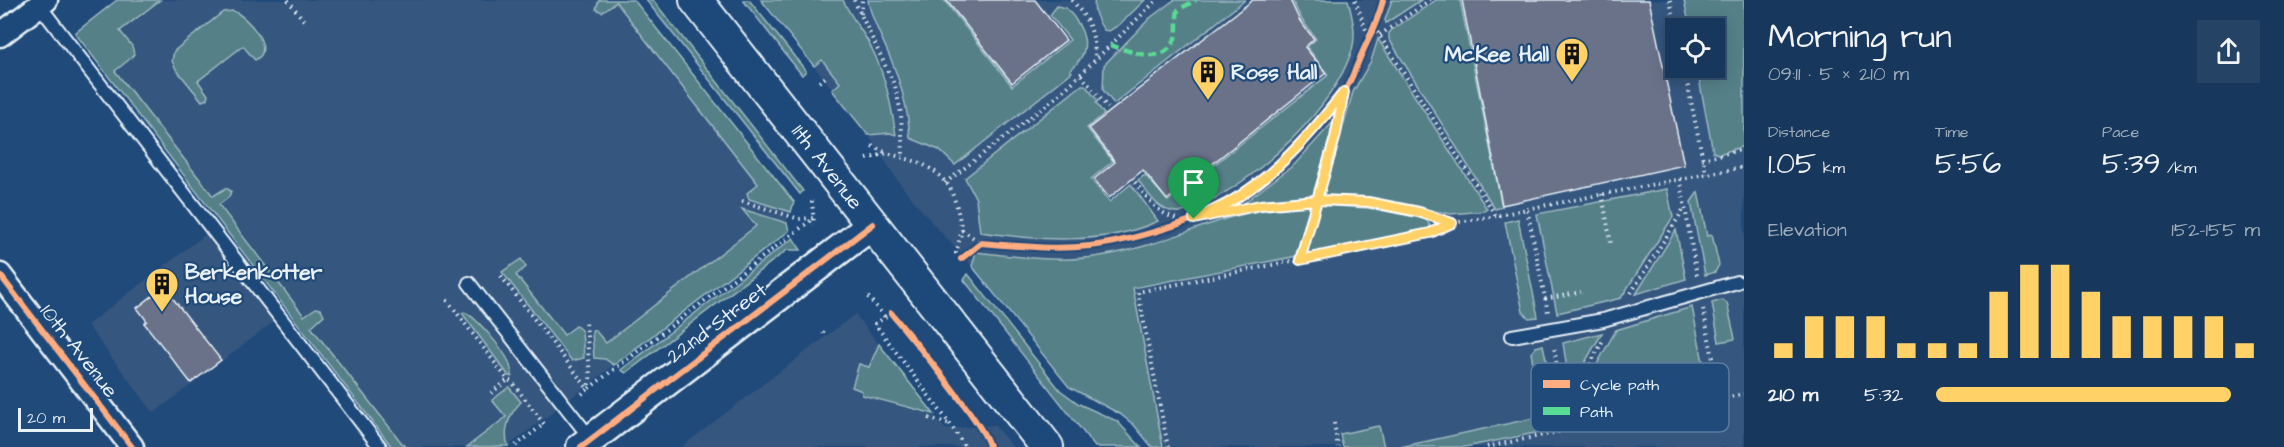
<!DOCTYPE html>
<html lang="en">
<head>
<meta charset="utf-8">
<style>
	:root { --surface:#17385c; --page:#244365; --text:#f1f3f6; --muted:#9eacbb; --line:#365272; --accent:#ffd166 }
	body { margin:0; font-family:"Architects Daughter",sans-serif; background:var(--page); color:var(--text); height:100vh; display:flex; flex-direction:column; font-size:22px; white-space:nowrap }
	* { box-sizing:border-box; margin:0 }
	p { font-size:20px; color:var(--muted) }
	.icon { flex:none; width:33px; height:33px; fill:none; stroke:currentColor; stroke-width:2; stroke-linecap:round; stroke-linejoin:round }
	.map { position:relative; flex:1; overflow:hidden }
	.drawer { display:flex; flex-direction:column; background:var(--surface); width:540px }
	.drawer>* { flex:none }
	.buttons { position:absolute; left:1665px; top:18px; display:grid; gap:12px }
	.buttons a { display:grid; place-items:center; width:60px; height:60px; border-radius:0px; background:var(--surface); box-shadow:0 3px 15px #0003,0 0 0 2px var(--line); font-size:30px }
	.scale { position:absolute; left:18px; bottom:15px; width:75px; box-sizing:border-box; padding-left:6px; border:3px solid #e8f1f8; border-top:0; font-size:16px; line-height:21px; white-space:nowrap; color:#e8f1f8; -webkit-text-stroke:4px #1f4a7a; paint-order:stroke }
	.pin { position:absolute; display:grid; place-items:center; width:51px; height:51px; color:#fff; margin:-62px -26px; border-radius:50% 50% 50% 0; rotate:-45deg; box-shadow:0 0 6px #0007 }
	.pin .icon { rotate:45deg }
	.round { display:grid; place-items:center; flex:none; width:63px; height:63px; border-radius:0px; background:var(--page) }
	.summary { display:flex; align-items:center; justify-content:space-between; height:102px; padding:0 24px }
	h1 { font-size:33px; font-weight:600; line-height:45px }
	.stats { display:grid; grid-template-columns:repeat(3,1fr); gap:9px; height:102px; padding:6px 24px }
	.stats div { display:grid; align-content:center }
	.stats b { font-size:30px; font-weight:600 }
	.stats small { font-size:16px; font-weight:400 }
	.stats p { font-size:16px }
	.chart { height:168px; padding:12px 24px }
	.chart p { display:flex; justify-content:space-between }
	.chart svg { width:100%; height:108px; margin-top:6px; stroke:var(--accent); stroke-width:6 }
	ul { padding:0 24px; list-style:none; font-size:20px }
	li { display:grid; grid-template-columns:96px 72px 1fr; align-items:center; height:45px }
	li i { height:15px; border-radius:8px; background:var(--accent) }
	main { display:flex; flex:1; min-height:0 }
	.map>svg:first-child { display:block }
	.built { fill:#35567e; fill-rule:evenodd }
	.green { fill:#548088; stroke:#9eb8c0; stroke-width:1.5 }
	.building { fill:#697289; stroke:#e8f1f8; stroke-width:1.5 }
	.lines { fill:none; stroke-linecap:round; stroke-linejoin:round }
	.service-casing { stroke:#e8f1f8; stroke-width:16 }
	.minor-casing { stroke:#e8f1f8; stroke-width:27 }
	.tertiary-casing { stroke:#e8f1f8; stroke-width:33 }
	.secondary-casing { stroke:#e8f1f8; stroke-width:36 }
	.path { stroke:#e8f1f8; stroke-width:4; stroke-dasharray:1.5 4.5; stroke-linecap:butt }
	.service { stroke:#1f4a7a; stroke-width:12 }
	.minor { stroke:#1f4a7a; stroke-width:22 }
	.tertiary { stroke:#1f4a7a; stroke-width:28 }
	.secondary { stroke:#1f4a7a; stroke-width:32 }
	.quiet { stroke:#5adb95; stroke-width:4.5; stroke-dasharray:9 4.5; stroke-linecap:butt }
	.cycleway-casing { stroke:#1f4a7a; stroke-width:10 }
	.cycleway { stroke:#ffac80; stroke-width:6 }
	.route-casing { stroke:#fff; stroke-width:12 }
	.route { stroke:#ffd166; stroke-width:8 }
	.labels { text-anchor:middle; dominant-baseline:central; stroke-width:4.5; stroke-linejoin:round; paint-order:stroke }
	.poi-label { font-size:21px; font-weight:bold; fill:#e8f1f8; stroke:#1f4a7a; text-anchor:start }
	.street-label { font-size:21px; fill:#e8f1f8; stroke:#1f4a7a }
	.key { fill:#1f4a7a; stroke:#5b7ca0; stroke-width:1.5 }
	.key-label { font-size:16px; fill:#e8f1f8 }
</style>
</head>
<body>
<main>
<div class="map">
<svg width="1744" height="447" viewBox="0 0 1744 447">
	<rect width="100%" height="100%" fill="#1f4a7a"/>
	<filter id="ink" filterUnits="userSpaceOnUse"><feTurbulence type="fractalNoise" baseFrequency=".0167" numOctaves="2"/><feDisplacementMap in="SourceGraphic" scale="12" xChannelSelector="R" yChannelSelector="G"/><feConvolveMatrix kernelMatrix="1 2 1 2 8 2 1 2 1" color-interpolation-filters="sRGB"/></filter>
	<g filter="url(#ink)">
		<!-- built -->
		<g class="built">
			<path d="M 117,0 L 634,0 L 794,202 L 787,223 L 789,231 L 507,447 L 392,447 L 75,33 Z"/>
			<path d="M 762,0 L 1744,0 L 1744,447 L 1152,447 L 1134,425 L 1120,414 L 1085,397 L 1063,381 L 972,266 L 933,224 L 900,184 L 868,135 ZM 1676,28 L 1714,28 L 1714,68 L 1676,68 Z"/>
			<path d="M 210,231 L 277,319 L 154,413 L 87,325 Z"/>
			<path d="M 855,314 L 945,429 L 994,425 L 1013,447 L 681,447 Z"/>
		</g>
		<!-- green -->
		<g class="green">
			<path d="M 117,0 L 160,0 L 120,31 L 132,46 L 134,54 L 131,58 L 115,71 L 213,196 L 226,188 L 231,191 L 229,197 L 219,205 L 304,316 L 316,308 L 321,309 L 324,315 L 311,327 L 405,447 L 392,447 L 75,33 Z"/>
			<path d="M 599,0 L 634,0 L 794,202 L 791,212 L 749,199 L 747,193 L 758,184 L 616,2 L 602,12 L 596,9 Z"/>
			<path d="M 646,0 L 653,0 L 803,191 L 800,194 Z"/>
			<path d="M 743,0 L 749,0 L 806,71 L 802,75 Z"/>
			<path d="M 761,0 L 843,0 C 850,16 862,30 870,45 C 885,73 891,104 896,135 L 890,133 L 868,135 L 832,90 L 840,83 L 822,60 L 814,66 Z"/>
			<path d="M 868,0 L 944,0 L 1012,86 L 1070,40 L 1050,15 L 1057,6 L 1066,8 C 1084,27 1095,50 1070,70 L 1072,72 L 955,165 L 939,150 L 910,138 C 908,107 899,76 886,48 C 879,32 871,18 868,0 Z"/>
			<path d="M 1095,0 L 1145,0 L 1119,25 L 1109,31 L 1104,30 C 1098,22 1092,9 1095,0 Z"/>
			<path d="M 1174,0 L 1245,0 L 1114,104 L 1103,90 L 1104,65 L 1150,18 Z"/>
			<path d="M 1292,0 L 1348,0 C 1352,17 1357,33 1352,50 C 1333,109 1260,177 1205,203 C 1195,207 1185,214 1175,212 C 1157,210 1148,193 1138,180 L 1145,175 L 1168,201 L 1328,75 L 1307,47 L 1316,39 L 1302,20 Z"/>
			<path d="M 1392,0 L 1421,0 L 1386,23 L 1385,20 Z"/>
			<path d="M 1436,0 L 1460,0 L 1502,207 L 1495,209 L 1389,39 L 1389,33 L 1392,30 Z"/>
			<path d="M 1684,0 L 1744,0 L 1744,146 L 1719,154 L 1713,152 L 1697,68 L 1714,68 L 1714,28 L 1690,28 Z"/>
			<path d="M 233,11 C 247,16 277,50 255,60 L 243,46 L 198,81 L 208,95 L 207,99 L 202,101 L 176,69 L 172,61 L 174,51 L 223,12 Z"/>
			<path d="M 1378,39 L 1487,209 L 1484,211 L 1451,214 L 1360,197 L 1323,195 L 1353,92 L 1371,61 Z"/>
			<path d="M 1082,85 L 1085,85 L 1098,101 L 1096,103 L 1104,114 L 1087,128 L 1113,161 L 1091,179 L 1109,202 L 1131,184 L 1158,221 C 1104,246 1036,240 980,232 L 976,199 L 965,178 Z"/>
			<path d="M 1332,123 L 1335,124 L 1313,196 L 1245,205 L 1245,202 L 1295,164 Z"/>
			<path d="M 1667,189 L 1673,217 L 1621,298 L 1557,313 L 1537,214 Z"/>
			<path d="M 1698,192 L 1707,236 L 1712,235 L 1719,265 L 1715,272 L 1705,275 L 1691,202 Z"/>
			<path d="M 1309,204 L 1311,206 L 1297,256 L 1133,288 L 1163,447 L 1152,447 L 1134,425 L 1120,414 L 1069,387 L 972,266 L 976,252 C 1018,257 1058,263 1100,256 C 1142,250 1179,234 1219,221 C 1248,211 1278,207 1309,204 Z"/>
			<path d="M 1320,204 L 1379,209 L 1426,219 L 1431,227 L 1429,229 L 1306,254 Z"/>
			<path d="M 742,209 L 787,223 L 789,231 L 614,365 L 605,359 L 594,358 L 592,331 L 595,330 L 606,343 L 756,226 Z"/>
			<path d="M 1518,219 L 1538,317 L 1529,318 L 1523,312 L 1505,222 Z"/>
			<path d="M 1676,230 L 1686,279 L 1636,294 Z"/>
			<path d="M 793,238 L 801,250 L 787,250 L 626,373 L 621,370 Z"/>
			<path d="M 521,259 L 526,267 L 516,275 L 564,335 L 576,326 L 582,331 L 584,358 L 572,361 L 502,272 Z"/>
			<path d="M 968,274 L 1060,390 L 1079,404 L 1117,421 L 1141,447 L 1095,447 L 964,280 Z"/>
			<path d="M 1722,300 L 1727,303 L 1735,339 L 1719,342 L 1712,303 Z"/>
			<path d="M 1692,307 L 1709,392 L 1702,397 L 1576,423 L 1571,418 L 1570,413 L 1616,330 Z"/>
			<path d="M 464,312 C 476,316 504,351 509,362 C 511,367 512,372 512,377 L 509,376 L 462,313 Z"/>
			<path d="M 1602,333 L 1570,388 L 1563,343 Z"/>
			<path d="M 879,344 L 934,414 L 862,395 L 862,391 L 852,387 L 859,364 L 869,367 Z"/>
			<path d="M 1543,345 L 1559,420 L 1550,430 L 1465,447 L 1400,447 L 1543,416 L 1531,353 L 1536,347 Z"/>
			<path d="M 509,387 L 521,402 C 509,414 503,430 508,446 L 467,447 L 506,417 L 492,400 Z"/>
			<path d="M 1379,426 L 1384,447 L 1343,447 L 1340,434 Z"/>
		</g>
		<!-- building -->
		<g class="building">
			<path d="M 946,0 L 1035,0 L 1066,40 L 1012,83 Z"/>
			<path d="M 1253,0 L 1290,0 L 1300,21 L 1314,39 L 1305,47 L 1326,73 L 1167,200 L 1143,170 L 1109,198 L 1094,179 L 1115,162 L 1089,128 Z"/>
			<path d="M 1462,0 L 1649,0 L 1684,165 L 1502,205 Z"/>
			<path d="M 164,287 L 221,360 L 191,383 L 144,323 L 147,321 L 137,308 Z"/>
		</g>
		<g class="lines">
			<!-- service casing -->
			<g class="service-casing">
				<g id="service">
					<path d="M 39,5 L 380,447"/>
					<path d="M 469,283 L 591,439"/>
					<path d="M 1512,336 L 1603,320 L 1737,282"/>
				</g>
			</g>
			<!-- minor casing -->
			<g class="minor-casing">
				<g id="minor">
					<path d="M 0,35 L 46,0"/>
					<path d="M 0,275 L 132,447"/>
				</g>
			</g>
			<!-- tertiary casing -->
			<g class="tertiary-casing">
				<path id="tertiary" d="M 581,447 L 873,224"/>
			</g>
			<!-- secondary casing -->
			<g class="secondary-casing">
				<path id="secondary" d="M 696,0 L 1047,447"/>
			</g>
			<!-- path -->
			<g class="path">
				<path d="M 288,0 L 305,22"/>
				<path d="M 854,0 L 895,86 L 901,113 L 903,156"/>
				<path d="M 1072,0 C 1089,21 1095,32 1095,60"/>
				<path d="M 1355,0 L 1369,38"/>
				<path d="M 1670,0 L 1676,28"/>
				<path d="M 861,14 L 862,0"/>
				<path d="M 1374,27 L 1496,216 L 1527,209 L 1548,312"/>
				<path d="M 1380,35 L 1430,0"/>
				<path d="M 1684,68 L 1706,174"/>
				<path d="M 1081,75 L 1108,108"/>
				<path d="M 819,82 L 827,76"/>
				<path d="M 872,146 L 887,153"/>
				<path d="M 867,159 L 887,153 L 921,163 L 937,173 L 950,187 L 957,207 L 962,230 L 956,253 L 961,259"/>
				<path d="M 1702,159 L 1744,149"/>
				<path d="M 1680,179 L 1697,276"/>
				<path d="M 1135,182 C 1151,203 1159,216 1186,221"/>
				<path d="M 945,183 L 1058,96 L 1157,0"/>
				<path d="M 1602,194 L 1611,244"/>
				<path d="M 742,201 L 799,219 L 813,218"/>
				<path d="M 812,201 L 814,225"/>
				<path d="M 1527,209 L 1744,167"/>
				<path d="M 1194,219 L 1260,205 L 1317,200 L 1368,202 L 1419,212 L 1452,223 L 1496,216"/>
				<path d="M 962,230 L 981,243"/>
				<path d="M 1300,260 L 1335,138 L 1344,92"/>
				<path d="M 501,276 L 588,389 L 814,218"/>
				<path d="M 1631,293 L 1685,207"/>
				<path d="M 868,297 L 885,317"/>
				<path d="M 1545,299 L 1581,292"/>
				<path d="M 447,300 L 508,380 L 512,382 L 544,424 L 514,447"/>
				<path d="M 1703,309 L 1721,398"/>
				<path d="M 891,313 L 875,324 L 950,424 L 965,447"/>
				<path d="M 823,332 L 826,336"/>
				<path d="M 491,393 L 508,380"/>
				<path d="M 582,394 L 588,389 L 590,378 L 586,322"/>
				<path d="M 1565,412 L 1604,338"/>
				<path d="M 929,418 L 950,424"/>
				<path d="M 1334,423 L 1338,447"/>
				<path d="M 1567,430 L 1744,394"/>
				<path d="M 1168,447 L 1138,292 L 1430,233 L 1452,223"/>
				<path d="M 1487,447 L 1567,430 L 1554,347"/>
			</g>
			<!-- service -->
			<use href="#service" class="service"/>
			<!-- minor -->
			<use href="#minor" class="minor"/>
			<!-- tertiary -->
			<use href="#tertiary" class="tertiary"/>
			<!-- secondary -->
			<use href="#secondary" class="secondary"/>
			<!-- quiet -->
			<path class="quiet" d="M 1110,45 C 1133,52 1168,68 1176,35 C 1178,27 1176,18 1178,10 L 1196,0"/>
			<!-- cycleway casing -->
			<g class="cycleway-casing">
				<g id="cycleway">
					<path d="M 961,259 L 981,243 C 1018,246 1053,250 1090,246 C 1126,242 1199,221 1229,202 C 1270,177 1319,134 1344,92 C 1352,80 1357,64 1363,51 C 1371,34 1379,18 1383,0"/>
					<path d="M 0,275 L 132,447"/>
					<path d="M 891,313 C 908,334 988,428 989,447"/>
					<path d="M 581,447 L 873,224"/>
				</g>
			</g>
			<!-- cycleway -->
			<use href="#cycleway" class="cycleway"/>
		</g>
	</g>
	<g class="lines" filter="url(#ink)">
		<!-- route casing -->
		<g class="route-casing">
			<path id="route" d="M 1194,219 L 1260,205 L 1317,200 L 1300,260 L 1430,233 L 1452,223 L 1419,212 L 1368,202 L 1317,200 L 1335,138 L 1344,92 C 1311,134 1274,177 1228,203 C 1217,209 1205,214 1194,219"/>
		</g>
		<!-- route -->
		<use href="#route" class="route"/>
	</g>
	<!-- icons -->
	<defs>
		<g id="building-pin" transform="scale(1.725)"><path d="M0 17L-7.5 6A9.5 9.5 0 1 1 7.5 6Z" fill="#ffd166" stroke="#1f4a7a"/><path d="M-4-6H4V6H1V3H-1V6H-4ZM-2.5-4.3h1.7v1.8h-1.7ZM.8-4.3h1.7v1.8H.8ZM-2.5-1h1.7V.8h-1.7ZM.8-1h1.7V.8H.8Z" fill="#111"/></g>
	</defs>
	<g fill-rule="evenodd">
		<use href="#building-pin" x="1572" y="54"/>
		<use href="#building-pin" x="1208" y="72"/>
		<use href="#building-pin" x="162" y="284"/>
	</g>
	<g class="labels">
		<!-- poi labels -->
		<g class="poi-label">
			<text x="1549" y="54" text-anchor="end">McKee Hall</text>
			<text x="1231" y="72">Ross Hall</text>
			<text x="185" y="272">Berkenkotter<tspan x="185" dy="24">House</tspan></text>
		</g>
		<!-- street labels -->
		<g class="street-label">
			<text transform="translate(827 167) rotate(52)">11th Avenue</text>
			<text transform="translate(717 323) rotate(-37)">22nd Street</text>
			<text transform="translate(79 351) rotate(52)">10th Avenue</text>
		</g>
	</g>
	<!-- legend -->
	<rect x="1531" y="363" width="198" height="69" rx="9" class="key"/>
	<rect x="1543" y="380" width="27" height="8" fill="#ffac80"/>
	<rect x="1543" y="407" width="27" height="8" fill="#5adb95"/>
	<g class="key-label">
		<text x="1580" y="390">Cycle path</text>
		<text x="1580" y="417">Path</text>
	</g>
</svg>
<div class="buttons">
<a><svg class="icon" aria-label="locate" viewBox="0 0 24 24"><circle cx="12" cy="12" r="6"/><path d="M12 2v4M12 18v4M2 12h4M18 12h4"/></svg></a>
</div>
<div class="scale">20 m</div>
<div class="pin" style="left:1194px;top:219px;background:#1e9e55"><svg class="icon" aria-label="arrive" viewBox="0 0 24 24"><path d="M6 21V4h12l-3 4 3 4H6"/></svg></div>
</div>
<section class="drawer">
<div class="summary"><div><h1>Morning run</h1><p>09:11 · 5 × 210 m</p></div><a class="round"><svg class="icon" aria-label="share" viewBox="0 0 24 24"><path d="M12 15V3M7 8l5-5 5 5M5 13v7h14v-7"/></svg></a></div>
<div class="stats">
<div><p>Distance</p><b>1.05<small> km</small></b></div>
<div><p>Time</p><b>5:56</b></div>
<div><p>Pace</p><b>5:39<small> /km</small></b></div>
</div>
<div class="chart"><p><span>Elevation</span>152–155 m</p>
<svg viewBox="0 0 160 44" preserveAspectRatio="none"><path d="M5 44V38M15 44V27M25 44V27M35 44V27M45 44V38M55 44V38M65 44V38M75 44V17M85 44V6M95 44V6M105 44V17M115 44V27M125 44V27M135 44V27M145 44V27M155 44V38"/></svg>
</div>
<ul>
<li><b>210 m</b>5:32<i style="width:91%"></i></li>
</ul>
</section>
</main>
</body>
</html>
